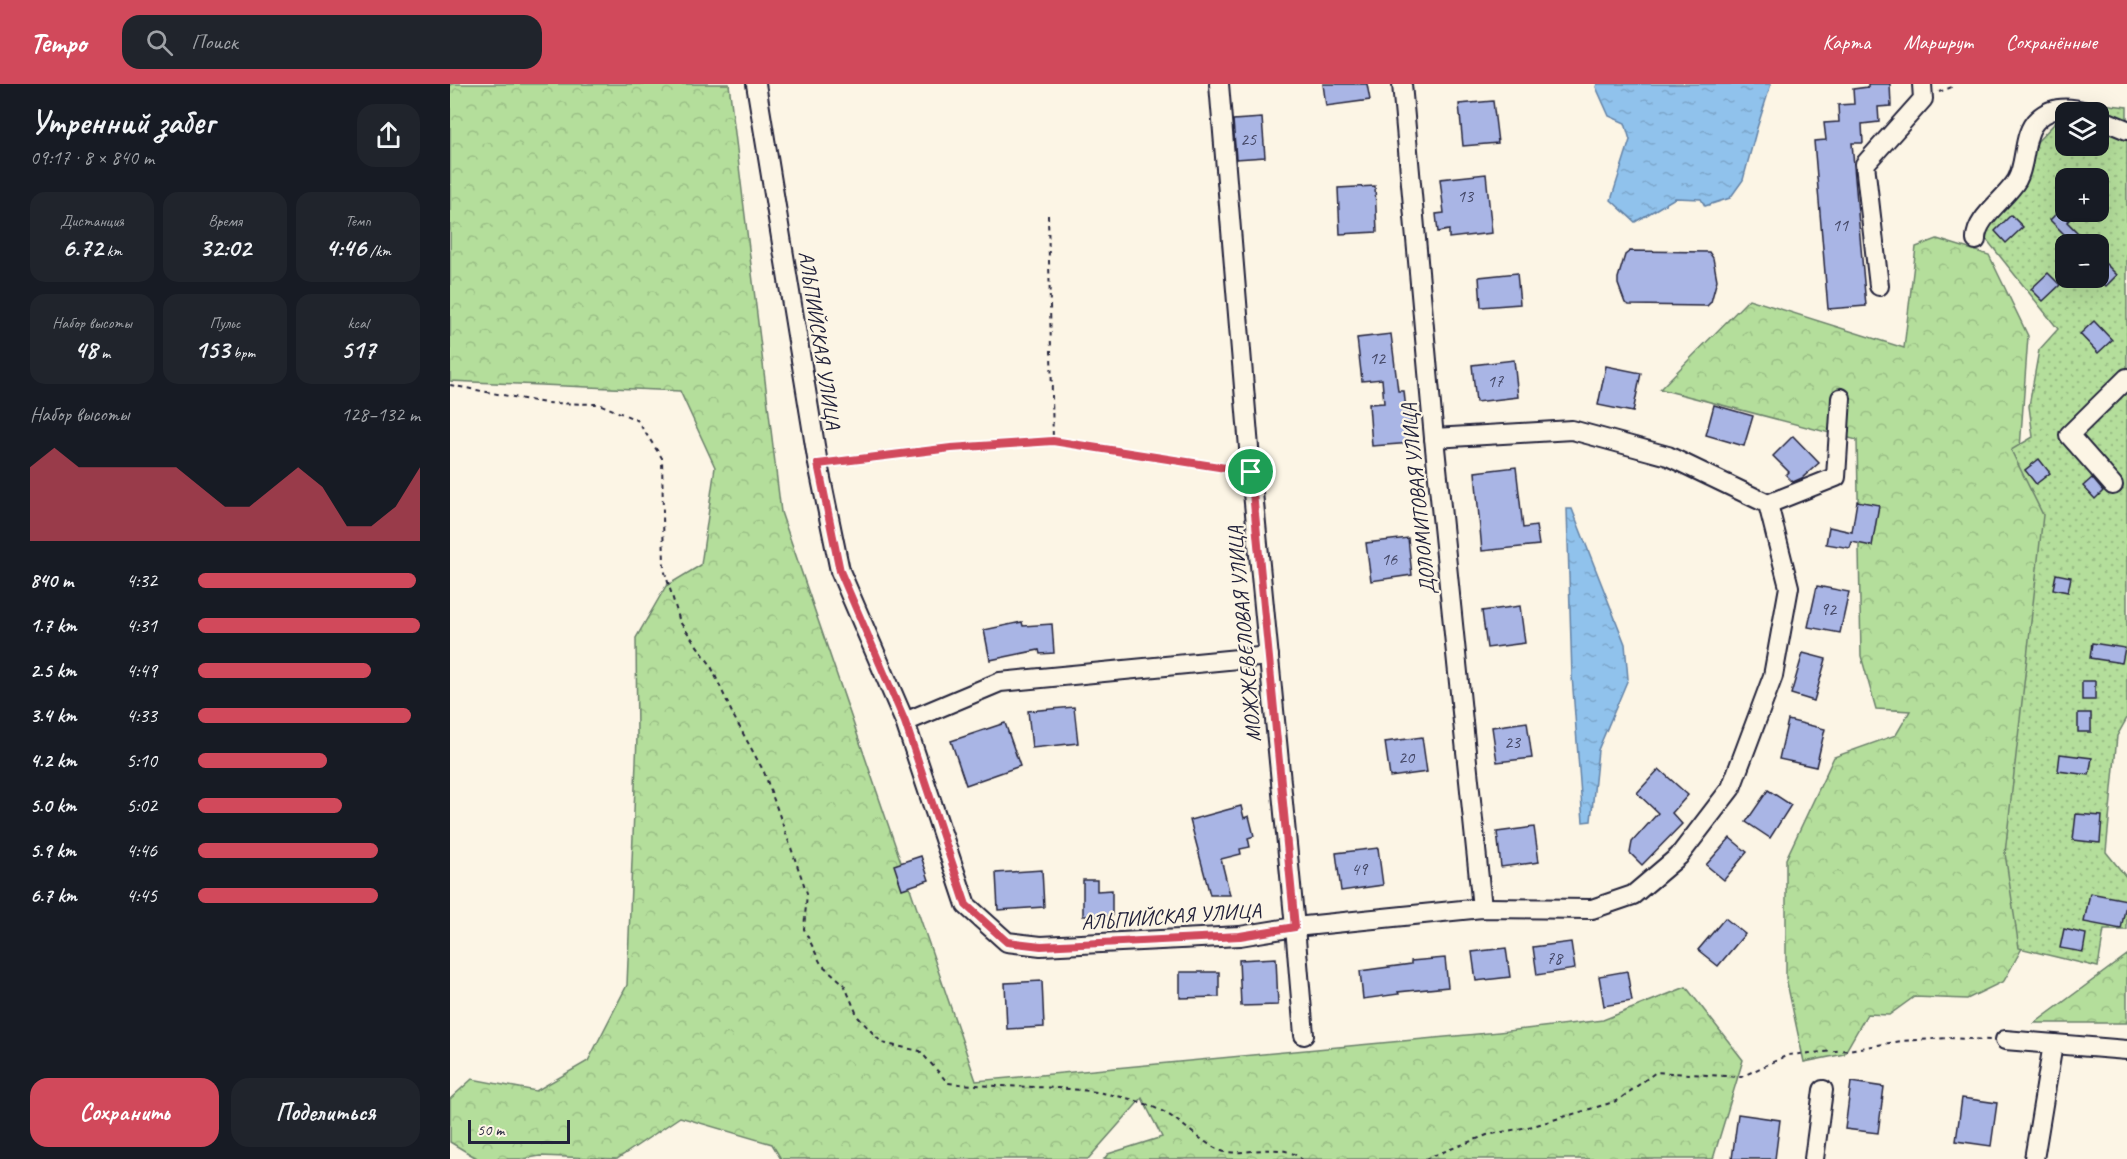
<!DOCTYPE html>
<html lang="ru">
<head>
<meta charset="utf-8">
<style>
	:root { --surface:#171b24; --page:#20242c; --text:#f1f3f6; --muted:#9ea1a6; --accent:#d1495b }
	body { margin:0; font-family:Caveat,sans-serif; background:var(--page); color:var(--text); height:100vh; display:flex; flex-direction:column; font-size:22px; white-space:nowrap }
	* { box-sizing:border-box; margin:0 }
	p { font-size:20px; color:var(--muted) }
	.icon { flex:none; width:33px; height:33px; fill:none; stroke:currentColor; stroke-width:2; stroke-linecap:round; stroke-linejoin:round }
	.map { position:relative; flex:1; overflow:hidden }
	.side { display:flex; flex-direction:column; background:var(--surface); width:450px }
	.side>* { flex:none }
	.buttons { position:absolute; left:1605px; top:18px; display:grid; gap:12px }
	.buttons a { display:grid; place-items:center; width:54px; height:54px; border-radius:12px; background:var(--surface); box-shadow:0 6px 24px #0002; font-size:30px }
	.scale { position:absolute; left:18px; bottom:15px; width:102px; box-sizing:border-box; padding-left:6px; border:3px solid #22223b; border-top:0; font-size:16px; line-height:21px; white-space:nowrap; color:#22223b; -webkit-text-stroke:4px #fcf5e5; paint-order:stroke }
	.pin { position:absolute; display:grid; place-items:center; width:51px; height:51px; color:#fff; margin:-26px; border:3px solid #fff; border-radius:50%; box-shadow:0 2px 6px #0007 }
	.round { display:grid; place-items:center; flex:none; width:63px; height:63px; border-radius:18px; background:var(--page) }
	.head { display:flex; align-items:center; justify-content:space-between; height:102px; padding:0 30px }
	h1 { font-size:33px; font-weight:700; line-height:45px }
	.metrics { display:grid; grid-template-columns:repeat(3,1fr); gap:9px; height:102px; padding:6px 30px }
	.metrics div { display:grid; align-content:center; border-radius:15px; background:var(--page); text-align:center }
	.metrics b { font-size:26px; font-weight:700 }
	.metrics small { font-size:16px; font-weight:400 }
	.metrics p { font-size:16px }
	.chart { height:168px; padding:12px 30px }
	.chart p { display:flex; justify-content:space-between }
	.chart svg { width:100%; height:108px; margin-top:6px; fill:var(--accent); opacity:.7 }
	.primary-button { display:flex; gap:12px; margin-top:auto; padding:12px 30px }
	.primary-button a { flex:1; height:69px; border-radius:18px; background:var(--accent); color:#fff; font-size:24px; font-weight:700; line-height:69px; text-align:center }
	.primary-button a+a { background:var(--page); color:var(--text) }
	ul { padding:0 30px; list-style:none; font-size:20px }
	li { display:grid; grid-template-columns:96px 72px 1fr; align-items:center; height:45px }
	li i { height:15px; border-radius:8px; background:var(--accent) }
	header { display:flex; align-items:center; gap:36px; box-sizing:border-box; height:84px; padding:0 30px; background:var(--accent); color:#fff }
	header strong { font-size:28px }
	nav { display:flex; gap:33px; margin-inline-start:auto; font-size:21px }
	.search { width:420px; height:54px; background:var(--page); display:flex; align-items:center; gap:15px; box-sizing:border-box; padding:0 21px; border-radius:18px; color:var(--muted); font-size:22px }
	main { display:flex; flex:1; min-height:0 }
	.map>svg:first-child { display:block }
	.forest { fill:url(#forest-crowns); stroke:#6b806b; stroke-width:1.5 }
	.park { fill:url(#park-dots); stroke:#6b806b; stroke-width:1.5; fill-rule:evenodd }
	.water { fill:url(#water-ripples); stroke:#6482a5; stroke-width:1.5 }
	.building { fill:#a9b5e5; stroke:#22223b; stroke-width:1.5 }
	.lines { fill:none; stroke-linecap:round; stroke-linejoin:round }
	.minor-casing { stroke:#22223b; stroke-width:22 }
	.path { stroke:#22223b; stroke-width:2; stroke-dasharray:4.5 4.5; stroke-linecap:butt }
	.minor { stroke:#fcf5e5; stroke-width:18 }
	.route-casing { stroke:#fff; stroke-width:12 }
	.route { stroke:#d1495b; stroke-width:8 }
	.labels { text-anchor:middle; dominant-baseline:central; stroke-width:4.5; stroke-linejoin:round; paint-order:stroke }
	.number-label { font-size:18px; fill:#444766 }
	.street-label { font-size:21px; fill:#22223b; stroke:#fcf5e5 }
</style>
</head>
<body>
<header>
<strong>Tempo</strong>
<div class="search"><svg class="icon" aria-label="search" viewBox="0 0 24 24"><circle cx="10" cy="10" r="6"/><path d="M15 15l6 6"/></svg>Поиск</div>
<nav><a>Карта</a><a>Маршрут</a><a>Сохранённые</a></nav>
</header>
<main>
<section class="side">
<div class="head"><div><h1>Утренний забег</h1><p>09:17 · 8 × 840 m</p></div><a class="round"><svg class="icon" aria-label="share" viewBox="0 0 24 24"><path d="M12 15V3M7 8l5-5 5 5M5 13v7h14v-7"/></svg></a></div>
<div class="metrics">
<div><p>Дистанция</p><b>6.72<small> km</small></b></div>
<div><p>Время</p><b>32:02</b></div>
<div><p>Темп</p><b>4:46<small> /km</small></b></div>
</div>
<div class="metrics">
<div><p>Набор высоты</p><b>48<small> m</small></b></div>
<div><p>Пульс</p><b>153<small> bpm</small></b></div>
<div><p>kcal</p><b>517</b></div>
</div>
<div class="chart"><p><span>Набор высоты</span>128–132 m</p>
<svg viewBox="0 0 160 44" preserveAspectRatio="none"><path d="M0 44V14L10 6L20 14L30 14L40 14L50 14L60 14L70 22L80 30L90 30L100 22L110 14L120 22L130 38L140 38L150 30L160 14V44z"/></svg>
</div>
<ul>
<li><b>840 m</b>4:32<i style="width:98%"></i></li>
<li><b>1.7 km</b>4:31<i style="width:100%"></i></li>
<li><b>2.5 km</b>4:49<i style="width:78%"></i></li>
<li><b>3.4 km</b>4:33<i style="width:96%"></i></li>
<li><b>4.2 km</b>5:10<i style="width:58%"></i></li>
<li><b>5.0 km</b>5:02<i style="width:65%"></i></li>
<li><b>5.9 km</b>4:46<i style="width:81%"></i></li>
<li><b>6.7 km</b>4:45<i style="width:81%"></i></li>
</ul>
<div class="primary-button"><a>Сохранить</a><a>Поделиться</a></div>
</section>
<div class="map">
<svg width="1677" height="1075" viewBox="0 0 1677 1075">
	<defs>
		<pattern id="forest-crowns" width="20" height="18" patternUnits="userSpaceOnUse" patternTransform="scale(1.5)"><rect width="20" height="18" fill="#b4de9b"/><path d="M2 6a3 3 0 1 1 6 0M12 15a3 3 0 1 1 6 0" fill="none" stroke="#9abe86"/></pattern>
		<pattern id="park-dots" width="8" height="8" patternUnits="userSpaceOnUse" patternTransform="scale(1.5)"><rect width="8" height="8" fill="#b4de9b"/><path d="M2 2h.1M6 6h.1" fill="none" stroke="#9abe86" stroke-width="1.8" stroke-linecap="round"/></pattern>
		<pattern id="water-ripples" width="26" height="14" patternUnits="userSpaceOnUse" patternTransform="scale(1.5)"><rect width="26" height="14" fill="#90c2ec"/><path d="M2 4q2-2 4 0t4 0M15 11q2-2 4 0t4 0" fill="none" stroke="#7ca6cb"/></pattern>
	</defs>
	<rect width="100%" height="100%" fill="#fcf5e5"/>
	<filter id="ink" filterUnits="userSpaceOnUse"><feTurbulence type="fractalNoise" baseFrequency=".0167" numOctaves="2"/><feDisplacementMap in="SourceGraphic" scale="12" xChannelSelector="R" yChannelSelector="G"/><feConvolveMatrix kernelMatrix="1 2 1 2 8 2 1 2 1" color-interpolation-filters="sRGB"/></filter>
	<g filter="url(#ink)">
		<!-- forest -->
		<g class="forest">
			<path d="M 0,0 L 279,0 L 331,428 L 526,997 L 1049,948 L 1153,936 L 1236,903 L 1293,976 L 1263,1075 L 654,1075 L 658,1070 L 712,1053 L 692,1014 L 638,1075 L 331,1075 L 322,1060 L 230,1033 L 167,1075 L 90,1072 L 73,1075 L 28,1075 L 0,1058 L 0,1015 L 22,995 L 86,1007 L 138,977 L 177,901 L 187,653 L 186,554 L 216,502 L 251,481 L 265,383 L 230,307 L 0,297 Z"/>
			<path d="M 1487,155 L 1539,171 L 1578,252 L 1570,365 L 1621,444 L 1594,824 L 1554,897 L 1517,915 L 1464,913 L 1439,931 L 1417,930 L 1394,970 L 1354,978 L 1336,894 L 1336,775 L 1384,673 L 1446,651 L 1460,627 L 1426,625 L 1411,572 L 1407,356 L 1210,305 L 1299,215 L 1454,264 L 1466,163 Z"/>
			<path d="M 1677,871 L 1677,939 L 1585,939 Z"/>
		</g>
		<!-- park -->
		<path class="park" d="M 1626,17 L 1677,23 L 1677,634 L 1667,652 L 1656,768 L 1677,794 L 1677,846 L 1654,846 L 1648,883 L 1569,864 L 1555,769 L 1593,431 L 1561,366 L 1583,353 L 1579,322 L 1589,266 L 1608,245 L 1529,146 L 1585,60 ZM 1616,28 L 1648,28 L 1648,62 L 1616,62 ZM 1616,94 L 1648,94 L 1648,128 L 1616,128 ZM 1616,160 L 1648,160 L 1648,194 L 1616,194 Z"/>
		<!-- water -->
		<g class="water">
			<path d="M 1147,0 L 1321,0 L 1307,44 L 1293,96 L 1280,114 L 1255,122 L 1251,115 L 1225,114 L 1185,138 L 1161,116 L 1180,56 L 1175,39 L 1159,32 L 1146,3 Z"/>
			<path d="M 1117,425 L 1122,425 L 1175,560 L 1178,595 L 1148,666 L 1141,737 L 1133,738 L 1122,592 Z"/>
		</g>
		<!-- building -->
		<g class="building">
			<path d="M 873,0 L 917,0 L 920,16 L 876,22 Z"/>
			<path d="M 1418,0 L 1440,0 L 1441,22 L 1428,23 L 1429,38 L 1412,40 L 1413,59 L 1402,59 L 1416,222 L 1378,225 L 1364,57 L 1376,56 L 1374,39 L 1389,38 L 1388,21 L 1404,20 L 1403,5 L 1418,3 Z"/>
			<path d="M 1043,17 L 1048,59 L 1013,62 L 1009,20 Z"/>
			<path d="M 812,34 L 815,73 L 786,75 L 783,36 Z"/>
			<path d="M 1036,90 L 1042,149 L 999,154 L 999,146 L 988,148 L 986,130 L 994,129 L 990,95 Z"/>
			<path d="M 925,102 L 927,148 L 890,150 L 888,104 Z"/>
			<path d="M 1614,122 L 1616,128 L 1619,128 L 1623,132 L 1617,138 L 1639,160 L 1624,160 L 1600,136 Z"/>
			<path d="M 1561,131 L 1573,143 L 1556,159 L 1545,147 Z"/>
			<path d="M 1180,167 L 1259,168 L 1263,174 L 1267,196 L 1261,218 L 1257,222 L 1179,221 L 1175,219 L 1168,200 L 1168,194 L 1175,171 Z"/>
			<path d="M 1655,179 L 1667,191 L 1656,202 L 1648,195 L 1648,185 Z"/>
			<path d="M 1067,189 L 1070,220 L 1031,223 L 1029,193 Z"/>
			<path d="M 1598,189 L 1610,201 L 1593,217 L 1581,205 Z"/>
			<path d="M 1644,237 L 1662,256 L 1648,269 L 1630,250 Z"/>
			<path d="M 941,250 L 948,307 L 954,307 L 956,326 L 960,325 L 963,359 L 922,362 L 919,320 L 934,319 L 932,295 L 912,297 L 907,254 Z"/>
			<path d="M 1064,276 L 1068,313 L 1026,318 L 1022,281 Z"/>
			<path d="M 1156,282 L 1191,289 L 1183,328 L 1148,321 Z"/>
			<path d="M 1264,321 L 1303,332 L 1294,362 L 1256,351 Z"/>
			<path d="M 1343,352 L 1369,379 L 1352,394 L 1343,398 L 1336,391 L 1339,388 L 1323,372 Z"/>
			<path d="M 1589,375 L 1600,389 L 1586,400 L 1575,386 Z"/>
			<path d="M 1066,383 L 1073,444 L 1086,442 L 1089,461 L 1032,467 L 1025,388 Z"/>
			<path d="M 1642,394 L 1653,407 L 1645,415 L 1633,402 Z"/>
			<path d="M 1407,417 L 1429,421 L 1422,462 L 1402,458 L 1400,464 L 1376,460 L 1379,443 L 1402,448 Z"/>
			<path d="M 958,454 L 962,491 L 921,497 L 916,459 Z"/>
			<path d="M 1606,490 L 1621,493 L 1618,508 L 1603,505 Z"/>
			<path d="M 1367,502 L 1399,508 L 1390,549 L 1358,543 Z"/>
			<path d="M 1070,522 L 1075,559 L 1037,564 L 1032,527 Z"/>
			<path d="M 572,538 L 573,542 L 602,540 L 604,569 L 590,570 L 589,566 L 540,576 L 534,546 Z"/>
			<path d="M 1642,559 L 1675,564 L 1672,579 L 1640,574 Z"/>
			<path d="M 1353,569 L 1376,575 L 1364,617 L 1341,610 Z"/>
			<rect x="1632" y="597" width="13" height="19"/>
			<path d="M 624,623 L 628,659 L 582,664 L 578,627 Z"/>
			<rect x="1628" y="629" width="13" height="19"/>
			<path d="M 1338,636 L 1375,645 L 1366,683 L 1329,675 Z"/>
			<path d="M 1077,638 L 1082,674 L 1047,678 L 1042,643 Z"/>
			<path d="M 555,639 L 570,682 L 516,701 L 501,657 Z"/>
			<path d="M 972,653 L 977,688 L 940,693 L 935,658 Z"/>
			<path d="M 1610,670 L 1642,674 L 1639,691 L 1608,687 Z"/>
			<path d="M 1209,685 L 1238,711 L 1222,729 L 1232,740 L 1192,781 L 1180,769 L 1182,758 L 1208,729 L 1187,709 Z"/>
			<path d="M 1318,706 L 1341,721 L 1320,754 L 1296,738 Z"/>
			<path d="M 791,722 L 794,734 L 799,732 L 804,752 L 798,754 L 800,763 L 790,765 L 791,770 L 771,775 L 780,811 L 760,811 L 740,736 Z"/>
			<path d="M 1626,730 L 1652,732 L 1650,759 L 1623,756 Z"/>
			<path d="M 1084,743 L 1089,778 L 1051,783 L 1047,748 Z"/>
			<path d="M 1280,754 L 1297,768 L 1274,796 L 1256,781 Z"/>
			<path d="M 928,764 L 933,801 L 891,807 L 886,769 Z"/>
			<path d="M 471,772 L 479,796 L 452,805 L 444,781 Z"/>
			<path d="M 592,786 L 594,823 L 548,826 L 546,789 Z"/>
			<path d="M 633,796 L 647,796 L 647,807 L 662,806 L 662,832 L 633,832 Z"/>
			<path d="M 1640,809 L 1677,816 L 1671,845 L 1634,838 Z"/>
			<path d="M 1275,834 L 1295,850 L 1268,882 L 1248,866 Z"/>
			<path d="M 1614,845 L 1636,850 L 1633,868 L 1610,864 Z"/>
			<path d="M 1121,858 L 1125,885 L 1087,891 L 1083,863 Z"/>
			<path d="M 1056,864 L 1060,893 L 1026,897 L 1022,868 Z"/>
			<path d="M 826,874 L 828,921 L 791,922 L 789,876 Z"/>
			<path d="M 995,874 L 998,903 L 948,908 L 949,910 L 913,915 L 910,887 L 961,880 L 961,877 Z"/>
			<path d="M 1177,887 L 1182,917 L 1154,922 L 1149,892 Z"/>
			<path d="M 730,888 L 769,888 L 769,913 L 730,914 Z"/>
			<path d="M 592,897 L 594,943 L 557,945 L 555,899 Z"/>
			<path d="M 1401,998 L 1434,1003 L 1428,1049 L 1395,1045 Z"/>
			<path d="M 1512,1014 L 1547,1019 L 1541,1062 L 1506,1057 Z"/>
			<path d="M 1288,1030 L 1330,1036 L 1325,1075 L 1282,1075 Z"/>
		</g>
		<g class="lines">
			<!-- minor casing -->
			<g class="minor-casing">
				<g id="minor">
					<path d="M 306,0 L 368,380 L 390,487 L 455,638 L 516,821 L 557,858 L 591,862 L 790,852 L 845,843 L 1032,824 L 1142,825 L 1183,811 L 1229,772 L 1281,704 L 1323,592 L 1339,503 L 1318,420 L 1218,372 L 1122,346 L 984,354"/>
					<path d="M 769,0 L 801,388 L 845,843 L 854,951"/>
					<path d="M 952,0 L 984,354 L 1032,824"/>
					<path d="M 1648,34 L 1677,46"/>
					<path d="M 1526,156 C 1525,134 1556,115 1567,96 C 1577,78 1572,49 1588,35 C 1602,22 1620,23 1636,28"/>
					<path d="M 1429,202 L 1415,80 L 1473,15 L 1472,0"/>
					<path d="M 1663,401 L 1619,351 L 1677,294"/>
					<path d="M 1318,420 L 1386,393 L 1391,314"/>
					<path d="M 455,638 L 550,598 L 819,572"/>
					<path d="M 1555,956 L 1677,966"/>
					<path d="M 1364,1075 L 1373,1006"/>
					<path d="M 1584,1075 L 1603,960"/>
				</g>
			</g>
			<!-- path -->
			<g class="path">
				<path d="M 1489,8 L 1502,3 L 1503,0"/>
				<path d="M 598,131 L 603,357"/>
				<path d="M 0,301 L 95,319 L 149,320 L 187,336 L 212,374 L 214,485 L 230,538 L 260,580 L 283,631 L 314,688 L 357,809 L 354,845 L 371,880 L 394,900 L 408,933 L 432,959 L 470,967 L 498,999 C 557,1005 617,999 676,1014 C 690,1017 710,1025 722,1033 C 734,1041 762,1066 775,1068 C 799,1071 831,1057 851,1075"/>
				<path d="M 383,379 L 501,364 L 603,357 L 785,386"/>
				<path d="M 975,1075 L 1037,1051 L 1083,1042 L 1167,1017 L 1206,988 L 1291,993 L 1338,971 L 1398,966 L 1452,957 L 1499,954 L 1541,956"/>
			</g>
			<!-- minor -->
			<use href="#minor" class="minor"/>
		</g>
	</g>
	<g class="lines" filter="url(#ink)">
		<!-- route casing -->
		<g class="route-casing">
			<path id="route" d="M 603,357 L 801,388 L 845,843 L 790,852 L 591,862 L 557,858 L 516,821 L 455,638 L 390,487 L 368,380 L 501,364 Z"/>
		</g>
		<!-- route -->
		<use href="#route" class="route"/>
	</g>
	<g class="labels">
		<!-- number labels -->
		<g class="number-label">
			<text x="798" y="55">25</text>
			<text x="1015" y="112">13</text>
			<text x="1390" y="141">11</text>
			<text x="927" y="274">12</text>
			<text x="1045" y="297">17</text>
			<text x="939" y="475">16</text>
			<text x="1378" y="525">92</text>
			<text x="1062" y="658">23</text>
			<text x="956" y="673">20</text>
			<text x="909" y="785">49</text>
			<text x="1104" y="874">78</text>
		</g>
		<!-- street labels -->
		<g class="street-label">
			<text transform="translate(370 256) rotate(81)">АЛЬПИЙСКАЯ УЛИЦА</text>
			<text transform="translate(968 415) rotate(-96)">ДОЛОМИТОВАЯ УЛИЦА</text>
			<text transform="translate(794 550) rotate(-95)">МОЖЖЕВЕЛОВАЯ УЛИЦА</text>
			<text transform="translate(721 832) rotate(-4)">АЛЬПИЙСКАЯ УЛИЦА</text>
		</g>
	</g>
</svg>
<div class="buttons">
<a><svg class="icon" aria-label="layers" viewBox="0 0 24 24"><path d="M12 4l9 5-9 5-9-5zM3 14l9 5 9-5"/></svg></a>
<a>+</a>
<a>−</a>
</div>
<div class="scale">50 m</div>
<div class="pin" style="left:801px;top:388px;background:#1e9e55"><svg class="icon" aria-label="arrive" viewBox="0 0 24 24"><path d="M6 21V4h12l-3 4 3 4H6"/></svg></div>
</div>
</main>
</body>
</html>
